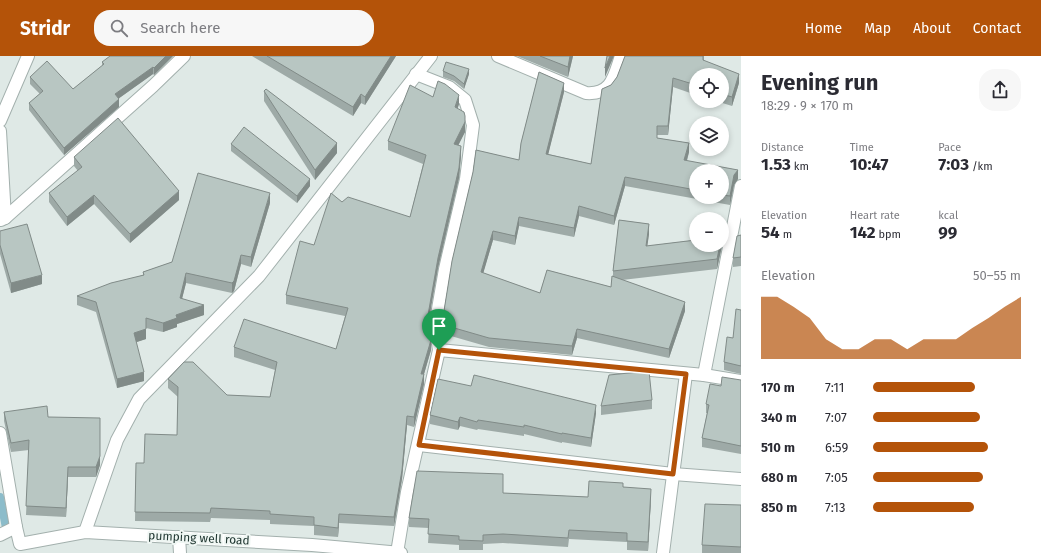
<!DOCTYPE html>
<html lang="en">
<head>
<meta charset="utf-8">
<style>
	:root { --surface:#fff; --page:#f7f7f7; --text:#2b2b33; --muted:#7c7c81; --accent:#b45309 }
	body { margin:0; font-family:"Fira Sans",sans-serif; background:var(--page); color:var(--text); height:100vh; display:flex; flex-direction:column; font-size:15px; white-space:nowrap }
	* { box-sizing:border-box; margin:0 }
	p { font-size:13px; color:var(--muted) }
	.icon { flex:none; width:22px; height:22px; fill:none; stroke:currentColor; stroke-width:2; stroke-linecap:round; stroke-linejoin:round }
	.map { position:relative; flex:1; overflow:hidden }
	.drawer { display:flex; flex-direction:column; background:var(--surface); width:300px }
	.drawer>* { flex:none }
	.buttons { position:absolute; left:689px; top:12px; display:grid; gap:8px }
	.buttons a { display:grid; place-items:center; width:40px; height:40px; border-radius:50%; background:var(--surface); box-shadow:0 2px 6px #0003; font-size:20px }
	.pin { position:absolute; display:grid; place-items:center; width:34px; height:34px; color:#fff; margin:-41px -17px; border-radius:50% 50% 50% 0; rotate:-45deg; box-shadow:0 0 4px #0007 }
	.pin .icon { rotate:45deg }
	.round { display:grid; place-items:center; flex:none; width:42px; height:42px; border-radius:16px; background:var(--page) }
	.overview { display:flex; align-items:center; justify-content:space-between; height:68px; padding:0 20px }
	h1 { font-size:22px; font-weight:700; line-height:30px }
	.stats { display:grid; grid-template-columns:repeat(3,1fr); gap:6px; height:68px; padding:4px 20px }
	.stats div { display:grid; align-content:center }
	.stats b { font-size:17px; font-weight:700 }
	.stats small { font-size:11px; font-weight:400 }
	.stats p { font-size:11px }
	.chart { height:112px; padding:8px 20px }
	.chart p { display:flex; justify-content:space-between }
	.chart svg { width:100%; height:72px; margin-top:4px; fill:var(--accent); opacity:.7 }
	ul { padding:0 20px; list-style:none; font-size:13px }
	li { display:grid; grid-template-columns:64px 48px 1fr; align-items:center; height:30px }
	li i { height:10px; border-radius:5px; background:var(--accent) }
	header { display:flex; align-items:center; gap:24px; box-sizing:border-box; height:56px; padding:0 20px; background:var(--accent); color:#fff }
	header strong { font-size:19px }
	nav { display:flex; gap:22px; margin-inline-start:auto; font-size:14px }
	.search { width:280px; height:36px; background:var(--page); display:flex; align-items:center; gap:10px; box-sizing:border-box; padding:0 14px; border-radius:16px; color:var(--muted); font-size:15px }
	main { display:flex; flex:1; min-height:0 }
	.map>svg:first-child { display:block }
	.lines { fill:none; stroke-linecap:round; stroke-linejoin:round }
	.stream { stroke:#8cbcca; stroke-width:8 }
	.street-casing { stroke:#a3b0ad; stroke-width:14 }
	.street { stroke:#fff; stroke-width:12 }
	.wall { fill:#9eaaa7; fill-rule:evenodd }
	.shaded-wall { fill:#818b88 }
	.building { fill:#b8c6c2; stroke:#818b88 }
	.route-casing { stroke:#fff; stroke-width:8 }
	.route { stroke:#b45309; stroke-width:5 }
	.labels { text-anchor:middle; dominant-baseline:central; stroke-width:4; stroke-linejoin:round; paint-order:stroke }
	.street-label { font-size:12px; fill:#223833; stroke:#eff6f3 }
</style>
</head>
<body>
<header>
<strong>Stridr</strong>
<div class="search"><svg class="icon" aria-label="search" viewBox="0 0 24 24"><circle cx="10" cy="10" r="6"/><path d="M15 15l6 6"/></svg>Search here</div>
<nav><a>Home</a><a>Map</a><a>About</a><a>Contact</a></nav>
</header>
<main>
<div class="map">
<svg width="741" height="497" viewBox="0 0 741 497">
	<rect width="100%" height="100%" fill="#dfe9e6"/>
	<g class="lines">
		<!-- stream -->
		<path class="stream" d="M 0,441 L 6,472"/>
		<!-- street casing -->
		<g class="street-casing">
			<g id="street">
				<path d="M 498,0 L 586,37 C 612,39 614,20 621,0"/>
				<path d="M 0,65 L 28,0"/>
				<path d="M 0,75 L 5,162 L 1,164"/>
				<path d="M 5,162 L 153,30 L 184,0"/>
				<path d="M 439,294 L 704,319 L 741,325"/>
				<path d="M 704,319 L 741,130"/>
				<path d="M 0,377 L 16,471"/>
				<path d="M 419,389 L 673,418 L 741,423"/>
				<path d="M 85,476 L 117,384 L 139,343 L 259,220 L 431,0"/>
				<path d="M 0,479 L 16,471 L 20,488 L 85,476 L 312,489 L 401,497"/>
				<path d="M 179,481 L 180,497"/>
				<path d="M 397,497 L 407,436 L 439,294 L 435,270 L 445,213 L 466,123 L 473,69 L 465,44 L 449,31 L 416,18"/>
				<path d="M 663,497 L 686,318"/>
			</g>
		</g>
		<!-- street -->
		<use href="#street" class="street"/>
	</g>
	<!-- wall -->
	<g class="wall">
		<path d="M 173,0 L 154,19 L 153,18 L 118,43 L 119,51 L 64,99 L 29,54 L 29,47 L 40,38 L 30,28 L 30,21 L 73,33 L 102,10 L 102,6 Z"/>
		<path d="M 252,0 L 396,0 L 365,49 L 361,47 L 353,60 Z"/>
		<path d="M 517,0 L 573,0 L 568,21 Z"/>
		<path d="M 625,0 L 704,0 L 704,5 L 739,18 L 739,27 L 732,50 L 716,45 L 722,45 L 722,19 L 696,19 L 696,39 L 673,31 L 668,79 L 657,79 L 657,82 L 689,87 L 689,96 L 687,105 L 738,114 L 738,123 L 734,129 L 730,149 L 625,130 L 614,169 L 579,160 L 574,181 L 519,170 L 515,189 L 493,184 L 483,217 L 540,237 L 547,214 L 611,231 L 612,220 L 613,221 L 613,215 L 619,164 L 649,168 L 649,178 L 647,190 L 696,184 L 696,189 L 722,189 L 717,213 L 622,224 L 685,246 L 685,255 L 669,302 L 577,282 L 572,299 L 489,291 L 444,278 L 443,270 L 443,261 L 452,205 L 473,116 L 476,94 L 519,104 L 521,87 L 539,16 L 564,27 L 564,36 L 548,98 L 591,108 L 602,33 L 611,29 L 617,21 ZM 696,115 L 722,115 L 722,141 L 696,141 Z"/>
		<path d="M 443,15 L 469,18 L 464,33 L 454,25 L 443,21 Z"/>
		<path d="M 264,35 L 337,97 L 315,124 L 264,45 Z"/>
		<path d="M 433,41 L 459,48 L 457,53 L 465,70 L 465,76 L 458,89 L 461,100 L 459,122 L 438,212 L 428,264 L 431,294 L 424,318 L 424,328 L 414,371 L 407,369 L 402,423 L 394,470 L 339,467 L 338,481 L 314,479 L 314,470 L 270,468 L 270,464 L 211,462 L 210,466 L 135,465 L 136,407 L 144,407 L 177,379 L 178,341 L 168,332 L 168,323 L 227,339 L 270,341 L 275,314 L 234,301 L 234,291 L 336,293 L 345,260 L 286,248 L 286,239 L 314,189 L 342,146 L 410,161 L 423,108 L 388,94 L 388,85 Z"/>
		<path d="M 231,88 L 310,130 L 297,147 L 231,95 Z"/>
		<path d="M 74,101 L 179,144 L 130,187 L 94,148 L 67,170 L 49,146 L 49,137 L 78,115 L 74,110 Z"/>
		<path d="M 270,147 L 251,211 L 241,208 L 234,235 L 232,237 L 186,227 L 182,242 L 204,259 L 177,268 L 177,271 L 163,276 L 146,272 L 146,283 L 136,286 L 144,325 L 117,332 L 96,256 L 77,249 L 77,240 L 143,219 L 143,216 L 172,206 Z"/>
		<path d="M 0,175 L 42,228 L 11,237 L 0,198 Z"/>
		<path d="M 741,179 L 741,210 L 733,211 L 733,202 Z"/>
		<path d="M 741,254 L 741,318 L 724,314 L 724,306 L 733,282 Z"/>
		<path d="M 741,324 L 741,398 L 702,391 L 702,382 L 707,357 L 706,357 L 706,348 L 721,330 Z"/>
		<path d="M 652,344 L 652,353 L 601,359 L 601,350 Z"/>
		<path d="M 4,356 L 48,361 L 100,409 L 96,421 L 68,421 L 66,461 L 26,459 L 29,394 L 11,396 L 4,365 Z"/>
		<path d="M 596,357 L 591,391 L 562,386 L 562,387 L 524,378 L 524,380 L 478,373 L 477,374 L 460,370 L 458,374 L 430,368 L 430,359 Z"/>
		<path d="M 623,431 L 651,442 L 648,495 L 627,494 L 627,486 L 569,483 L 568,491 L 503,487 L 483,488 L 483,494 L 459,494 L 459,489 L 428,487 L 429,472 L 409,471 L 409,462 L 503,437 L 588,441 Z"/>
		<path d="M 741,449 L 741,497 L 702,497 L 702,489 Z"/>
	</g>
	<!-- shaded-wall -->
	<g class="shaded-wall">
		<path d="M 166,0 L 173,0 L 154,19 L 154,12 Z"/>
		<path d="M 391,0 L 396,0 L 365,49 L 365,41 Z"/>
		<path d="M 570,0 L 573,0 L 568,21 L 568,11 Z"/>
		<path d="M 610,0 L 614,0 L 605,21 L 605,12 Z"/>
		<path d="M 153,11 L 153,18 L 115,45 L 115,38 Z"/>
		<path d="M 469,13 L 469,18 L 464,33 L 464,28 Z"/>
		<path d="M 739,18 L 739,27 L 732,50 L 732,41 Z"/>
		<path d="M 673,22 L 673,31 L 668,79 L 668,70 Z"/>
		<path d="M 564,27 L 564,36 L 546,107 L 546,98 Z"/>
		<path d="M 361,38 L 361,47 L 353,60 L 353,51 Z"/>
		<path d="M 459,39 L 459,48 L 455,61 L 455,51 Z"/>
		<path d="M 119,43 L 119,51 L 64,99 L 64,92 Z"/>
		<path d="M 465,60 L 465,76 L 454,98 L 454,88 Z"/>
		<path d="M 337,87 L 337,97 L 315,124 L 315,114 Z"/>
		<path d="M 689,87 L 689,96 L 684,114 L 684,104 Z"/>
		<path d="M 461,90 L 461,100 L 459,122 L 438,212 L 428,269 L 428,259 L 438,202 Z"/>
		<path d="M 738,114 L 738,123 L 734,129 L 730,149 L 730,140 L 734,119 Z"/>
		<path d="M 625,121 L 625,130 L 614,169 L 614,160 Z"/>
		<path d="M 310,123 L 310,130 L 297,147 L 297,140 Z"/>
		<path d="M 179,135 L 179,144 L 130,187 L 130,178 Z"/>
		<path d="M 270,137 L 270,147 L 251,211 L 251,201 Z"/>
		<path d="M 94,139 L 94,148 L 67,170 L 67,161 Z"/>
		<path d="M 579,150 L 579,160 L 574,181 L 574,172 Z"/>
		<path d="M 519,161 L 519,170 L 515,189 L 515,180 Z"/>
		<path d="M 649,168 L 649,178 L 646,200 L 646,190 Z"/>
		<path d="M 493,175 L 493,184 L 481,225 L 481,216 Z"/>
		<path d="M 720,189 L 722,189 L 722,190 L 717,213 L 717,203 Z"/>
		<path d="M 241,199 L 241,208 L 234,235 L 232,237 L 232,227 Z"/>
		<path d="M 186,217 L 186,227 L 180,251 L 180,242 Z"/>
		<path d="M 42,219 L 42,228 L 11,237 L 11,227 Z"/>
		<path d="M 685,246 L 685,255 L 669,302 L 669,293 Z"/>
		<path d="M 204,249 L 204,259 L 177,268 L 177,271 L 163,276 L 163,267 L 176,259 Z"/>
		<path d="M 146,273 L 146,283 L 134,287 L 134,277 Z"/>
		<path d="M 577,273 L 577,282 L 572,299 L 572,290 Z"/>
		<path d="M 431,284 L 431,294 L 424,318 L 424,328 L 414,371 L 414,361 L 421,318 Z"/>
		<path d="M 144,316 L 144,325 L 117,332 L 117,323 Z"/>
		<path d="M 596,349 L 596,357 L 591,391 L 591,382 Z"/>
		<path d="M 407,360 L 407,369 L 402,423 L 394,470 L 394,461 Z"/>
		<path d="M 460,361 L 460,370 L 458,374 L 458,366 Z"/>
		<path d="M 100,400 L 100,409 L 96,421 L 96,411 Z"/>
		<path d="M 68,411 L 68,421 L 66,461 L 66,452 Z"/>
		<path d="M 651,433 L 651,442 L 648,495 L 648,486 Z"/>
		<path d="M 339,458 L 339,467 L 338,481 L 338,472 Z"/>
	</g>
	<!-- building -->
	<g class="building">
		<path d="M 110,0 L 166,0 L 154,12 L 153,11 L 115,38 L 119,43 L 64,92 L 29,47 L 43,35 L 30,21 L 47,5 L 73,33 L 104,8 L 102,6 Z"/>
		<path d="M 267,0 L 391,0 L 365,41 L 361,38 L 353,51 Z"/>
		<path d="M 540,0 L 570,0 L 568,11 Z"/>
		<path d="M 607,0 L 610,0 L 605,12 Z"/>
		<path d="M 625,0 L 703,0 L 703,4 L 739,18 L 732,41 L 722,38 L 722,19 L 696,19 L 696,29 L 673,22 L 668,70 L 657,70 L 657,82 L 689,87 L 684,104 L 738,114 L 734,119 L 730,140 L 722,139 L 722,115 L 696,115 L 696,134 L 625,121 L 614,160 L 579,150 L 574,172 L 519,161 L 515,180 L 493,175 L 481,216 L 540,237 L 547,214 L 611,231 L 612,220 L 685,246 L 669,293 L 577,273 L 572,290 L 489,282 L 444,269 L 443,261 L 452,205 L 473,116 L 476,94 L 519,104 L 521,87 L 539,16 L 564,27 L 546,98 L 591,108 L 602,33 L 611,29 L 617,21 Z"/>
		<path d="M 446,6 L 469,13 L 464,28 L 454,20 L 443,15 Z"/>
		<path d="M 438,25 L 445,28 L 459,39 L 455,51 L 464,56 L 465,60 L 465,66 L 454,88 L 461,90 L 459,112 L 438,202 L 428,259 L 431,284 L 421,318 L 424,318 L 414,361 L 407,360 L 402,414 L 394,461 L 339,458 L 338,472 L 314,469 L 314,461 L 270,458 L 270,455 L 211,452 L 210,457 L 135,456 L 136,407 L 144,407 L 145,378 L 177,379 L 178,331 L 168,323 L 184,306 L 193,306 L 227,339 L 270,341 L 277,306 L 234,291 L 244,263 L 336,293 L 348,252 L 286,239 L 300,185 L 314,189 L 331,137 L 342,146 L 348,141 L 410,161 L 426,99 L 388,85 L 410,29 L 433,41 Z"/>
		<path d="M 266,33 L 337,87 L 315,114 L 264,35 Z"/>
		<path d="M 118,62 L 179,135 L 130,178 L 94,139 L 67,161 L 49,137 L 82,111 L 74,101 Z"/>
		<path d="M 244,71 L 310,123 L 297,140 L 231,88 Z"/>
		<path d="M 198,117 L 270,137 L 251,201 L 241,199 L 234,225 L 232,227 L 186,217 L 180,242 L 204,249 L 176,259 L 177,262 L 163,267 L 146,262 L 146,273 L 134,277 L 144,316 L 117,323 L 96,246 L 77,240 L 111,227 L 144,219 L 143,216 L 172,206 Z"/>
		<path d="M 619,164 L 649,168 L 646,190 L 696,184 L 696,189 L 720,189 L 717,203 L 613,215 Z"/>
		<path d="M 27,168 L 42,219 L 11,227 L 0,189 L 0,175 Z"/>
		<path d="M 741,179 L 741,201 L 733,202 L 737,180 Z"/>
		<path d="M 736,253 L 741,254 L 741,310 L 724,306 L 727,281 L 733,282 Z"/>
		<path d="M 649,315 L 652,344 L 601,350 L 609,319 Z"/>
		<path d="M 474,319 L 596,349 L 591,382 L 562,377 L 562,378 L 524,369 L 524,371 L 478,364 L 477,366 L 460,361 L 458,366 L 430,359 L 438,323 L 471,330 Z"/>
		<path d="M 722,321 L 741,324 L 741,390 L 702,382 L 709,349 L 706,348 L 710,328 L 721,330 Z"/>
		<path d="M 47,350 L 48,361 L 100,362 L 100,400 L 96,411 L 68,411 L 66,452 L 26,450 L 29,384 L 11,387 L 4,356 Z"/>
		<path d="M 417,415 L 503,418 L 503,437 L 588,441 L 589,425 L 623,427 L 623,431 L 651,433 L 648,486 L 627,485 L 627,477 L 569,474 L 568,482 L 503,478 L 483,479 L 483,485 L 459,484 L 459,480 L 428,478 L 429,463 L 409,462 Z"/>
		<path d="M 705,448 L 741,449 L 741,491 L 702,489 Z"/>
	</g>
	<g class="lines">
		<!-- route casing -->
		<g class="route-casing">
			<path id="route" d="M 439,294 L 686,318 L 673,418 L 419,389 Z"/>
		</g>
		<!-- route -->
		<use href="#route" class="route"/>
	</g>
	<g class="labels">
		<!-- street labels -->
		<g class="street-label">
			<text transform="translate(199 482) rotate(3)">pumping well road</text>
		</g>
	</g>
</svg>
<div class="buttons">
<a><svg class="icon" aria-label="locate" viewBox="0 0 24 24"><circle cx="12" cy="12" r="6"/><path d="M12 2v4M12 18v4M2 12h4M18 12h4"/></svg></a>
<a><svg class="icon" aria-label="layers" viewBox="0 0 24 24"><path d="M12 4l9 5-9 5-9-5zM3 14l9 5 9-5"/></svg></a>
<a>+</a>
<a>−</a>
</div>
<div class="pin" style="left:439px;top:294px;background:#1e9e55"><svg class="icon" aria-label="arrive" viewBox="0 0 24 24"><path d="M6 21V4h12l-3 4 3 4H6"/></svg></div>
</div>
<section class="drawer">
<div class="overview"><div><h1>Evening run</h1><p>18:29 · 9 × 170 m</p></div><a class="round"><svg class="icon" aria-label="share" viewBox="0 0 24 24"><path d="M12 15V3M7 8l5-5 5 5M5 13v7h14v-7"/></svg></a></div>
<div class="stats">
<div><p>Distance</p><b>1.53<small> km</small></b></div>
<div><p>Time</p><b>10:47</b></div>
<div><p>Pace</p><b>7:03<small> /km</small></b></div>
</div>
<div class="stats">
<div><p>Elevation</p><b>54<small> m</small></b></div>
<div><p>Heart rate</p><b>142<small> bpm</small></b></div>
<div><p>kcal</p><b>99</b></div>
</div>
<div class="chart"><p><span>Elevation</span>50–55 m</p>
<svg viewBox="0 0 160 44" preserveAspectRatio="none"><path d="M0 44V6L10 6L20 12L30 19L40 32L50 38L60 38L70 32L80 32L90 38L100 32L110 32L120 32L130 25L140 19L150 12L160 6V44z"/></svg>
</div>
<ul>
<li><b>170 m</b>7:11<i style="width:69%"></i></li>
<li><b>340 m</b>7:07<i style="width:72%"></i></li>
<li><b>510 m</b>6:59<i style="width:78%"></i></li>
<li><b>680 m</b>7:05<i style="width:74%"></i></li>
<li><b>850 m</b>7:13<i style="width:68%"></i></li>
</ul>
</section>
</main>
</body>
</html>
